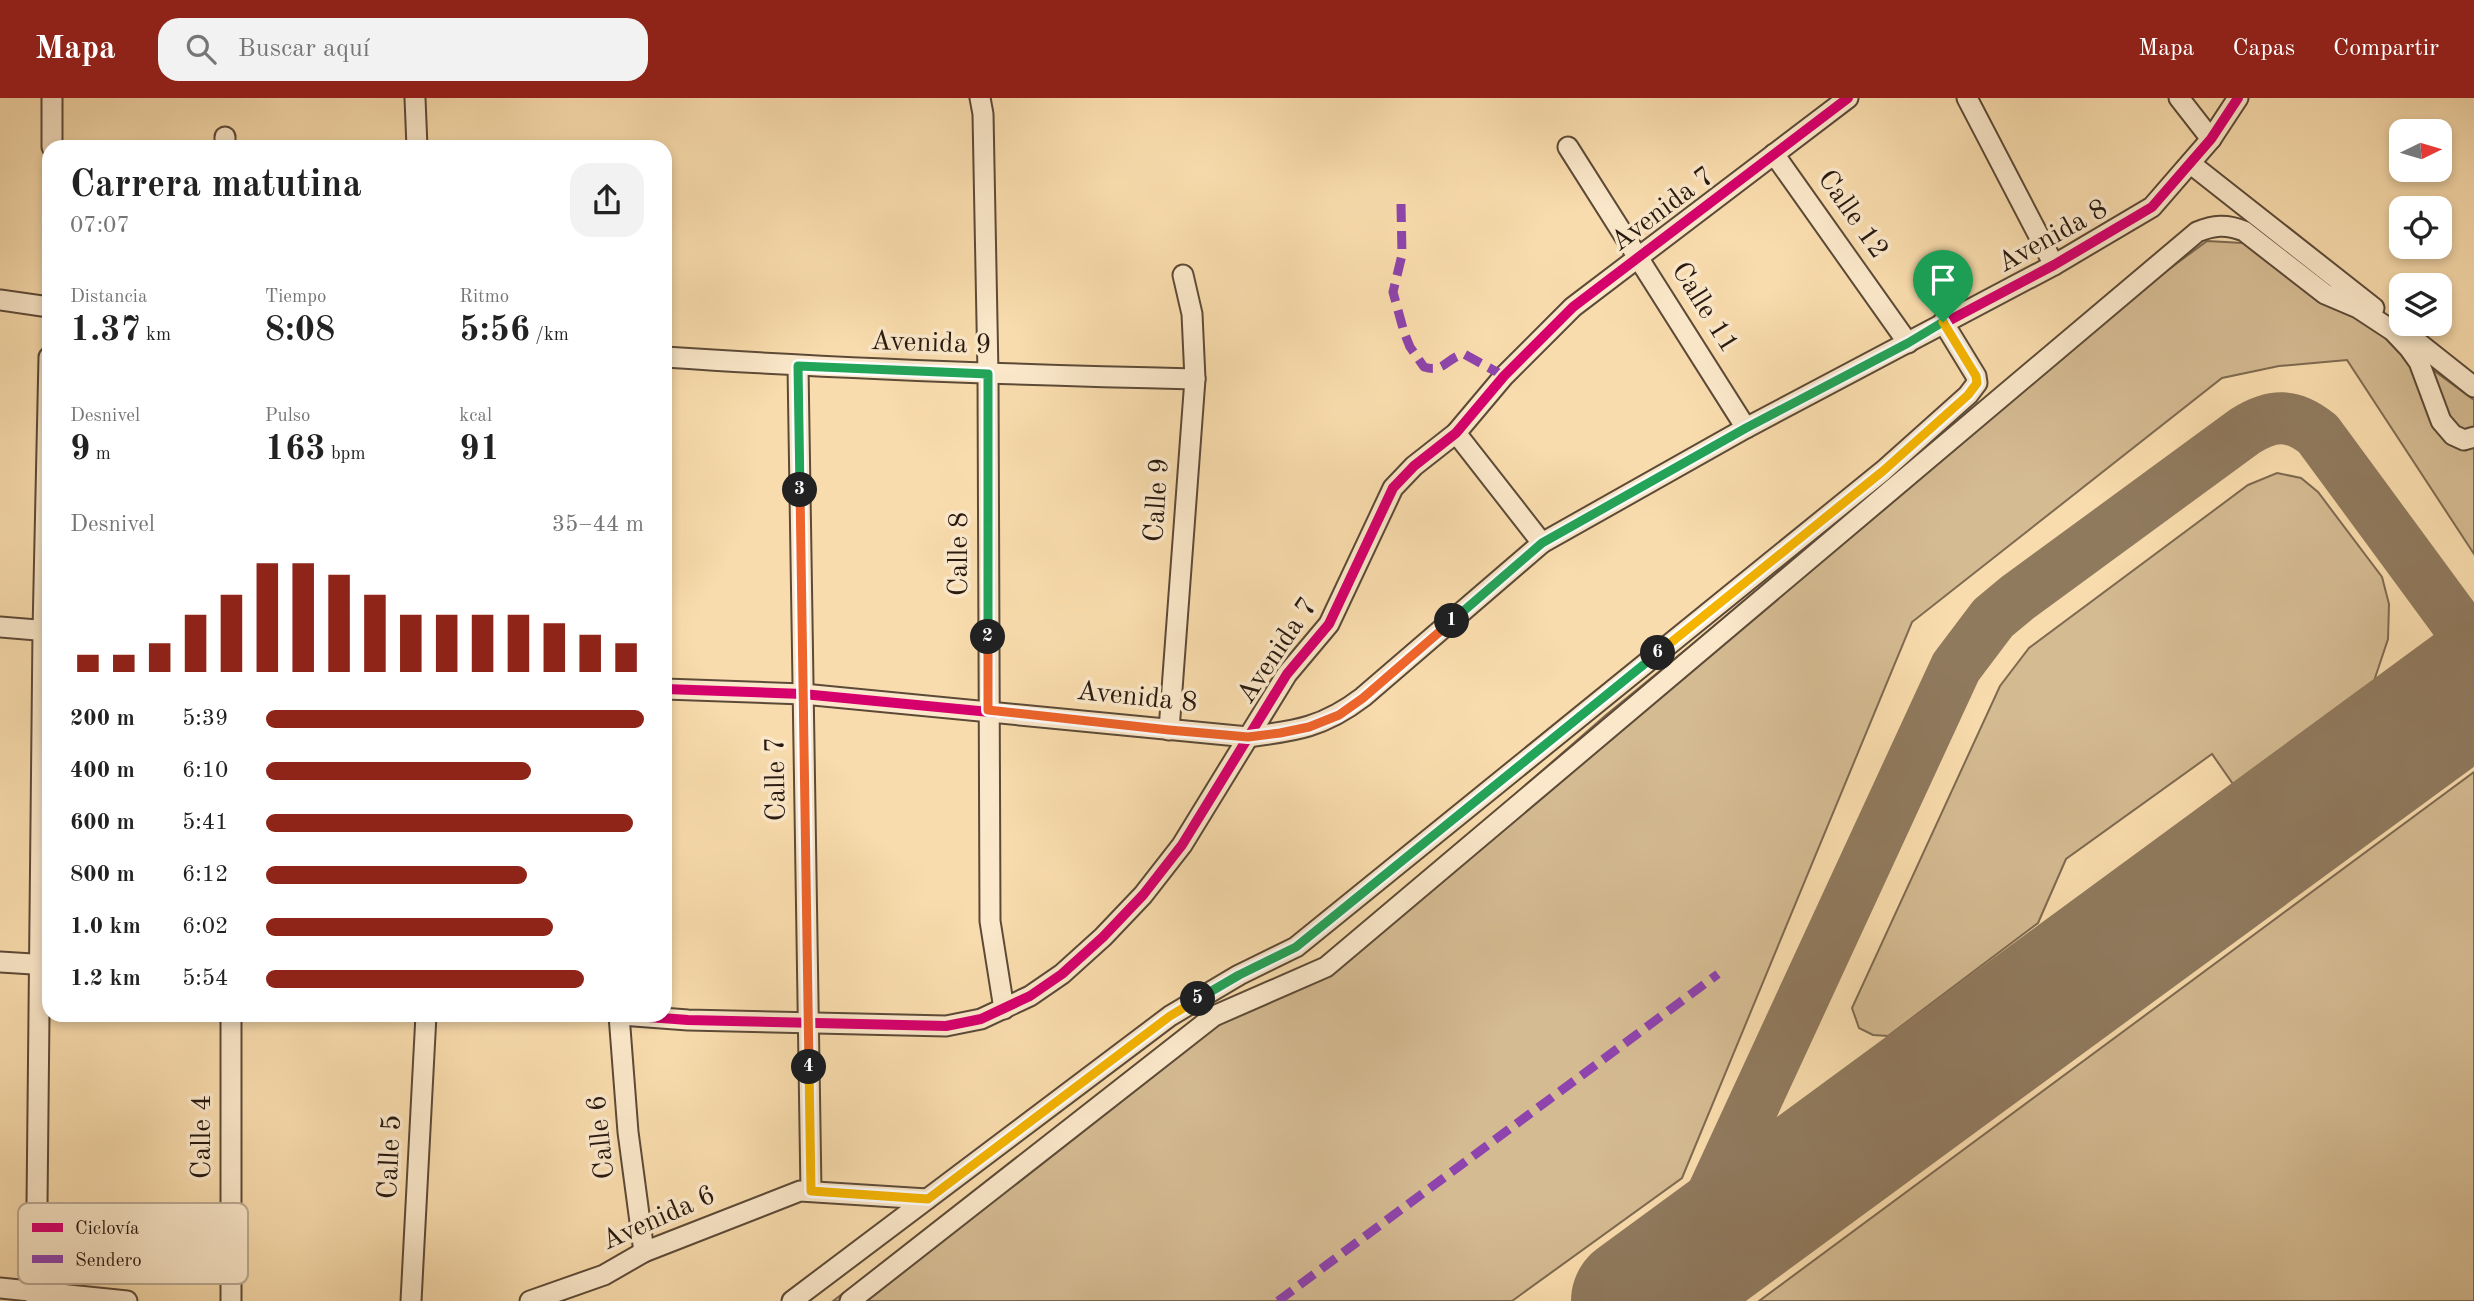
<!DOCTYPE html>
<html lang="es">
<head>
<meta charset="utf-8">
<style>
	:root { --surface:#fff; --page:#f2f2f2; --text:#222; --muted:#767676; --accent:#8f2418 }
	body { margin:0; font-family:"Old Standard TT",serif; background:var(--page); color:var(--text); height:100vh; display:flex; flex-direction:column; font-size:26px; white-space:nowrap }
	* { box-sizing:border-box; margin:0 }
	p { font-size:23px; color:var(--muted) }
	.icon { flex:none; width:38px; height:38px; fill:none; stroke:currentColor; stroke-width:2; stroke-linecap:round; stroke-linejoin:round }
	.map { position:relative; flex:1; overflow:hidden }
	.drawer { position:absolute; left:42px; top:42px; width:630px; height:882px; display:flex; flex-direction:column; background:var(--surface); border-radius:21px; box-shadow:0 4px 10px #0003 }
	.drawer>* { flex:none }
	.needle { width:46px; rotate:85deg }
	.buttons { position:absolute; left:2389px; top:21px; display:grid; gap:14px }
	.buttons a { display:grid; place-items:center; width:63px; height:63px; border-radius:14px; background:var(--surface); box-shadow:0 4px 10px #0003; font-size:35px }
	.pin { position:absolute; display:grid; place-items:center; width:60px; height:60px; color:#fff; margin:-72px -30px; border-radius:50% 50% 50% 0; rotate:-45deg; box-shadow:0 0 7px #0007 }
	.pin .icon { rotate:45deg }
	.km { position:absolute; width:35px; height:35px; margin:-18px; border-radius:50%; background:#222; color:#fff; font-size:19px; line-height:35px; text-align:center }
	.round { display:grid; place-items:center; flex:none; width:74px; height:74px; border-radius:21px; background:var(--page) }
	.summary { display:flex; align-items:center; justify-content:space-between; height:119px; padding:0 28px }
	h1 { font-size:38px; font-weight:700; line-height:52px }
	.stats { display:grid; grid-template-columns:repeat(3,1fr); gap:10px; height:119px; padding:7px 28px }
	.stats div { display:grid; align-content:center }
	.stats b { font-size:35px; font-weight:700 }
	.stats small { font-size:19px; font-weight:400 }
	.stats p { font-size:19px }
	.chart { height:196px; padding:14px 28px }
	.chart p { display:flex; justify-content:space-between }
	.chart svg { width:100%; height:126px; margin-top:7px; stroke:var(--accent); stroke-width:6 }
	ul { padding:0 28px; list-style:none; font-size:23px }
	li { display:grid; grid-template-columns:112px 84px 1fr; align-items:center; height:52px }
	li i { height:18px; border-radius:9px; background:var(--accent) }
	header { display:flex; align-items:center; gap:42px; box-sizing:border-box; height:98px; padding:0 35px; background:var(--accent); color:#fff }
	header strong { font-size:33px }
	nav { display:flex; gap:38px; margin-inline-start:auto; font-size:24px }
	.search { width:490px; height:63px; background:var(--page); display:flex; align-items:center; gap:18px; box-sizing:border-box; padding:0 24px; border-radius:21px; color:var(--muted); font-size:26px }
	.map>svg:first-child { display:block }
	.green { fill:#d5bb92; stroke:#7e6a51; stroke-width:2 }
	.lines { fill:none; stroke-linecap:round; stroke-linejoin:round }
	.taxiway { stroke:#907a5e; stroke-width:52 }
	.runway { stroke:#907a5e; stroke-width:130 }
	.minor-casing { stroke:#5c4a37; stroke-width:23 }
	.minor { stroke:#fbe8ca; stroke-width:19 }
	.quiet { stroke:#8e44ad; stroke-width:9; stroke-dasharray:18 9; stroke-linecap:butt }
	.cycleway-casing { stroke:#fbe8ca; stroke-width:15 }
	.cycleway { stroke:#d6006c; stroke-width:10 }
	.split-1-casing { stroke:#fff; stroke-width:14 }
	.split-2-casing { stroke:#fff; stroke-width:14 }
	.split-3-casing { stroke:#fff; stroke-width:14 }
	.split-4-casing { stroke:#fff; stroke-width:14 }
	.split-5-casing { stroke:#fff; stroke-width:14 }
	.split-6-casing { stroke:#fff; stroke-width:14 }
	.split-7-casing { stroke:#fff; stroke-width:14 }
	.split-1 { stroke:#22a559; stroke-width:9 }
	.split-2 { stroke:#f0652b; stroke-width:9 }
	.split-3 { stroke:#22a559; stroke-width:9 }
	.split-4 { stroke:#f0652b; stroke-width:9 }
	.split-5 { stroke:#f5b400; stroke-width:9 }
	.split-6 { stroke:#22a559; stroke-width:9 }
	.split-7 { stroke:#f5b400; stroke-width:9 }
	.labels { text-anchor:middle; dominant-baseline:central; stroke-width:7; stroke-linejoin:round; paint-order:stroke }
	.street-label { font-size:28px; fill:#281910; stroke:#fbe8ca }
	.key { fill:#fbe8ca; stroke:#bcaa92; stroke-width:2 }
	.key-label { font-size:19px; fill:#281910 }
</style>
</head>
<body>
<header>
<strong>Mapa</strong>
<div class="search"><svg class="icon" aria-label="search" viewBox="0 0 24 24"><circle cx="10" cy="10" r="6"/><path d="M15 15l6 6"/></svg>Buscar aquí</div>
<nav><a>Mapa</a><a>Capas</a><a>Compartir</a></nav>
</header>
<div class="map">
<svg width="2474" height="1203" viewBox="0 0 2474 1203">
	<rect width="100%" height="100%" fill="#f9dcad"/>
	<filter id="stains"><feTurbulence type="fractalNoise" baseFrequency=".00286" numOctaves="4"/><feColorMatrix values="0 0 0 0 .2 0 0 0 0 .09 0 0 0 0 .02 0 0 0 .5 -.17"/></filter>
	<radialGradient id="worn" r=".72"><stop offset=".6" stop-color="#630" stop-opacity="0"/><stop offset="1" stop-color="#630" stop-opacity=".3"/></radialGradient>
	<!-- green -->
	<g class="green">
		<path d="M 2207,143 L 2261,146 L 2474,302 L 2474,456 L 2347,262 L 2279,268 L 2222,280 L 1912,524 L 1682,1080 L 1512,1203 L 833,1203 L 1203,921 L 1326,861 L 1606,617 L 1982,309 Z"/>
		<path d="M 2277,375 L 2301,380 L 2318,394 L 2382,479 L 2389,506 L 2388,541 L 2374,583 L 2233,686 L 2212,656 L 2066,761 L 2038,825 L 1888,938 L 1873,937 L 1859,930 L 1852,910 L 2000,588 L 2029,550 L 2248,387 Z"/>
		<path d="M 2474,674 L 2474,1203 L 1759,1203 Z"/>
	</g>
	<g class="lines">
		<!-- taxiway -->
		<g class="taxiway">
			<path d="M 2447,608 L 2464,592 L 2474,572"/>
			<path d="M 1677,1173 L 1956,569 L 1993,520 L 2017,500 L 2245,333 C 2272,316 2292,315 2318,336 L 2460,529 L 2474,553"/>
		</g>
		<!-- runway -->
		<path class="runway" d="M 1636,1203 L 2474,588"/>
		<!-- minor casing -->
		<g class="minor-casing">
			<g id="minor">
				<path d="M 415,0 L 417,49"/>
				<path d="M 980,0 L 983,16 L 988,276 L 990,823 L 1004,911"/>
				<path d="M 1967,0 L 2054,167"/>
				<path d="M 2179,0 L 2211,41"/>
				<path d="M 225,39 L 225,49"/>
				<path d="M 52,49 L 52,0"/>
				<path d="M 1568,49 L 1746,330"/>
				<path d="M 1774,56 L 1908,245"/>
				<path d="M 2191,66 L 2374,210"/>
				<path d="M 0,202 L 49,209"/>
				<path d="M 2406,235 L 2474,289"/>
				<path d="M 665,259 C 841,271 1018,277 1195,281"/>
				<path d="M 798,268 L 811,1093"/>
				<path d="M 1456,335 L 1542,445"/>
				<path d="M 0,529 L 49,533"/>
				<path d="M 665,591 L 803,596 L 1248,639 C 1296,633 1324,629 1363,599 L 1542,445 L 1746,330 L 2054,167 L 2152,109 L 2211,41 L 2238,0"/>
				<path d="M 1169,632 L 1195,281 L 1192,216 L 1183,177"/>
				<path d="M 0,864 L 49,867"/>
				<path d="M 231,917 L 231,1203"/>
				<path d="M 619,917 L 628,1034 L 644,1154"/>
				<path d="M 621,917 L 688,922 L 946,928 L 981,921 L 1030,898 L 1062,876 L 1103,839 L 1143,797 L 1182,747 L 1287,576 L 1329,526 L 1393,390 L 1414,368 L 1456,335 L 1504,278 L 1573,209 L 1848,0"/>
				<path d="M 0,1190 L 127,1203"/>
				<path d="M 36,1203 L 43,533 L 49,259"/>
				<path d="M 411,1203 L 426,917"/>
				<path d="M 530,1203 L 604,1177 L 644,1154 L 800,1093 L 927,1101"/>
				<path d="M 792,1203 L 1170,918 L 1239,877 L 1296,849 L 1883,373 L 1968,297 L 1977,285 L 1976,278 L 1943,224"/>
				<path d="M 850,1203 L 1214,918 L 1326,869 L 2197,134 C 2214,127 2226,126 2244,133 L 2325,196 L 2358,210 L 2393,233 L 2409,250 L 2419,264 L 2441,323 L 2453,337 L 2464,342 L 2474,339"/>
			</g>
		</g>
		<!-- minor -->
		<use href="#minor" class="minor"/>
		<!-- quiet -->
		<g class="quiet">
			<path d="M 1401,106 L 1402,157 L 1393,194 L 1404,234 L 1410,249 L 1424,269 C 1445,275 1446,260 1464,256 L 1504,278"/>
			<path d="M 1278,1203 L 1718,876"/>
		</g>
		<!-- cycleway casing -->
		<g class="cycleway-casing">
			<g id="cycleway">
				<path d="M 665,591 L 803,596 L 1248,639 C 1296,633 1324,629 1363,599 L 1542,445 L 1746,330 L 2054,167 L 2152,109 L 2211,41 L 2238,0"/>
				<path d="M 621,917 L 688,922 L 946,928 L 981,921 L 1030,898 L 1062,876 L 1103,839 L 1143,797 L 1182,747 L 1287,576 L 1329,526 L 1393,390 L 1414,368 L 1456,335 L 1504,278 L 1573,209 L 1848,0"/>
			</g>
		</g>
		<!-- cycleway -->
		<use href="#cycleway" class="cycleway"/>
	</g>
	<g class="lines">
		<!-- split-1 casing -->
		<g class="split-1-casing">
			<path id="split-1" d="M 1452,523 L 1542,445 L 1746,330 L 1908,245 L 1943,224"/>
		</g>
		<!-- split-2 casing -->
		<g class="split-2-casing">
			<path id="split-2" d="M 988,539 L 988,612 L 1169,632 L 1248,639 L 1280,635 L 1309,629 L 1339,617 L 1363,600 L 1452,523"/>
		</g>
		<!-- split-3 casing -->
		<g class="split-3-casing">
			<path id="split-3" d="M 800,392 L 798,268 L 988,276 L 988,539"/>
		</g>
		<!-- split-4 casing -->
		<g class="split-4-casing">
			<path id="split-4" d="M 800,392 L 809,969"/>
		</g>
		<!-- split-5 casing -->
		<g class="split-5-casing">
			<path id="split-5" d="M 809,969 L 811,1093 L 928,1101 L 1170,918 L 1198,901"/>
		</g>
		<!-- split-6 casing -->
		<g class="split-6-casing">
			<path id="split-6" d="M 1198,901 L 1239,877 L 1296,849 L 1658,555"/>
		</g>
		<!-- split-7 casing -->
		<g class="split-7-casing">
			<path id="split-7" d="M 1658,555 L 1883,373 L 1968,297 L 1977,285 L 1976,278 L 1943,224"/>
		</g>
		<!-- split-1 -->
		<use href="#split-1" class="split-1"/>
		<!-- split-2 -->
		<use href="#split-2" class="split-2"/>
		<!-- split-3 -->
		<use href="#split-3" class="split-3"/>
		<!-- split-4 -->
		<use href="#split-4" class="split-4"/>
		<!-- split-5 -->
		<use href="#split-5" class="split-5"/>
		<!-- split-6 -->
		<use href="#split-6" class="split-6"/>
		<!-- split-7 -->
		<use href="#split-7" class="split-7"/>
	</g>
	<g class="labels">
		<!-- street labels -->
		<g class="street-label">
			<text transform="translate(1663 112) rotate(-37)">Avenida 7</text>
			<text transform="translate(1852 117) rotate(55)">Calle 12</text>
			<text transform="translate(2053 139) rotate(-29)">Avenida 8</text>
			<text transform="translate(1704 210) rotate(58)">Calle 11</text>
			<text transform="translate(931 246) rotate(2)">Avenida 9</text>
			<text transform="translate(1158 402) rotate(-86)">Calle 9</text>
			<text transform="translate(960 456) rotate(-90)">Calle 8</text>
			<text transform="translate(1278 553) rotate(-56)">Avenida 7</text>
			<text transform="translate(1137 600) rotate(6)">Avenida 8</text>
			<text transform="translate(777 681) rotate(-91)">Calle 7</text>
			<text transform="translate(203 1039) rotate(-90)">Calle 4</text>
			<text transform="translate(602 1039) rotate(-96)">Calle 6</text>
			<text transform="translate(391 1059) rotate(-87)">Calle 5</text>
			<text transform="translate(659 1121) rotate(-24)">Avenida 6</text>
		</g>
	</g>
	<!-- legend -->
	<rect x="18" y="1105" width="230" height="81" rx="10" class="key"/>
	<rect x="32" y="1125" width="31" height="9" fill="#d6006c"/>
	<rect x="32" y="1157" width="31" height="8" fill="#8e44ad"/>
	<g class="key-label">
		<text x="75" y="1136">Ciclovía</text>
		<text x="75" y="1168">Sendero</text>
	</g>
	<rect width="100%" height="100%" filter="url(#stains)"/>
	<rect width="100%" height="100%" fill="url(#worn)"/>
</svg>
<div class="buttons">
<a><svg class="needle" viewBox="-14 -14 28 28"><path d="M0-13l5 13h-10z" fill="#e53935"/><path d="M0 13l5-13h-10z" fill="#767676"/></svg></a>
<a><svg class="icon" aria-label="locate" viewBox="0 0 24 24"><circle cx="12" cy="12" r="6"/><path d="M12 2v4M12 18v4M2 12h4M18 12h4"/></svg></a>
<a><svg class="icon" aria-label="layers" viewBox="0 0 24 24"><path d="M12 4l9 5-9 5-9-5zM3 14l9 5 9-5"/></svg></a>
</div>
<div class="pin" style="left:1943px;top:224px;background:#1e9e55"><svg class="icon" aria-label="arrive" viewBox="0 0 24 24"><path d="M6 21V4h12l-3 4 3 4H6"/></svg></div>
<b class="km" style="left:1452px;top:523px">1</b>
<b class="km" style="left:988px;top:539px">2</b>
<b class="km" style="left:800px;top:392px">3</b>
<b class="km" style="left:809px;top:969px">4</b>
<b class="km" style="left:1198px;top:901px">5</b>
<b class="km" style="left:1658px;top:555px">6</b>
<section class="drawer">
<div class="summary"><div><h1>Carrera matutina</h1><p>07:07</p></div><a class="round"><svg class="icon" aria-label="share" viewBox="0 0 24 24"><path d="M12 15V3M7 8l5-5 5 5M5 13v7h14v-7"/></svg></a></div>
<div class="stats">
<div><p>Distancia</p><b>1.37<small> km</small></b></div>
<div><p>Tiempo</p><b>8:08</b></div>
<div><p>Ritmo</p><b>5:56<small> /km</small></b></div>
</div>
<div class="stats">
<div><p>Desnivel</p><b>9<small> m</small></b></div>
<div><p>Pulso</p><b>163<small> bpm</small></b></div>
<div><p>kcal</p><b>91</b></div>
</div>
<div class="chart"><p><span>Desnivel</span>35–44 m</p>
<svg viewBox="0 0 160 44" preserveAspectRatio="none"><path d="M5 44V38M15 44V38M25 44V34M35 44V24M45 44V17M55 44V6M65 44V6M75 44V10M85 44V17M95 44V24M105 44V24M115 44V24M125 44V24M135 44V27M145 44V31M155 44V34"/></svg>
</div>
<ul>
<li><b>200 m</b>5:39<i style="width:100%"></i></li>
<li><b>400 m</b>6:10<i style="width:70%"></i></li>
<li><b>600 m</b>5:41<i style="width:97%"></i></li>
<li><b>800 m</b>6:12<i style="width:69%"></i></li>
<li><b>1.0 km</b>6:02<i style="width:76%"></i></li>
<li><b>1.2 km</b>5:54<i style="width:84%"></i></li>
</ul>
</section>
</div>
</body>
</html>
